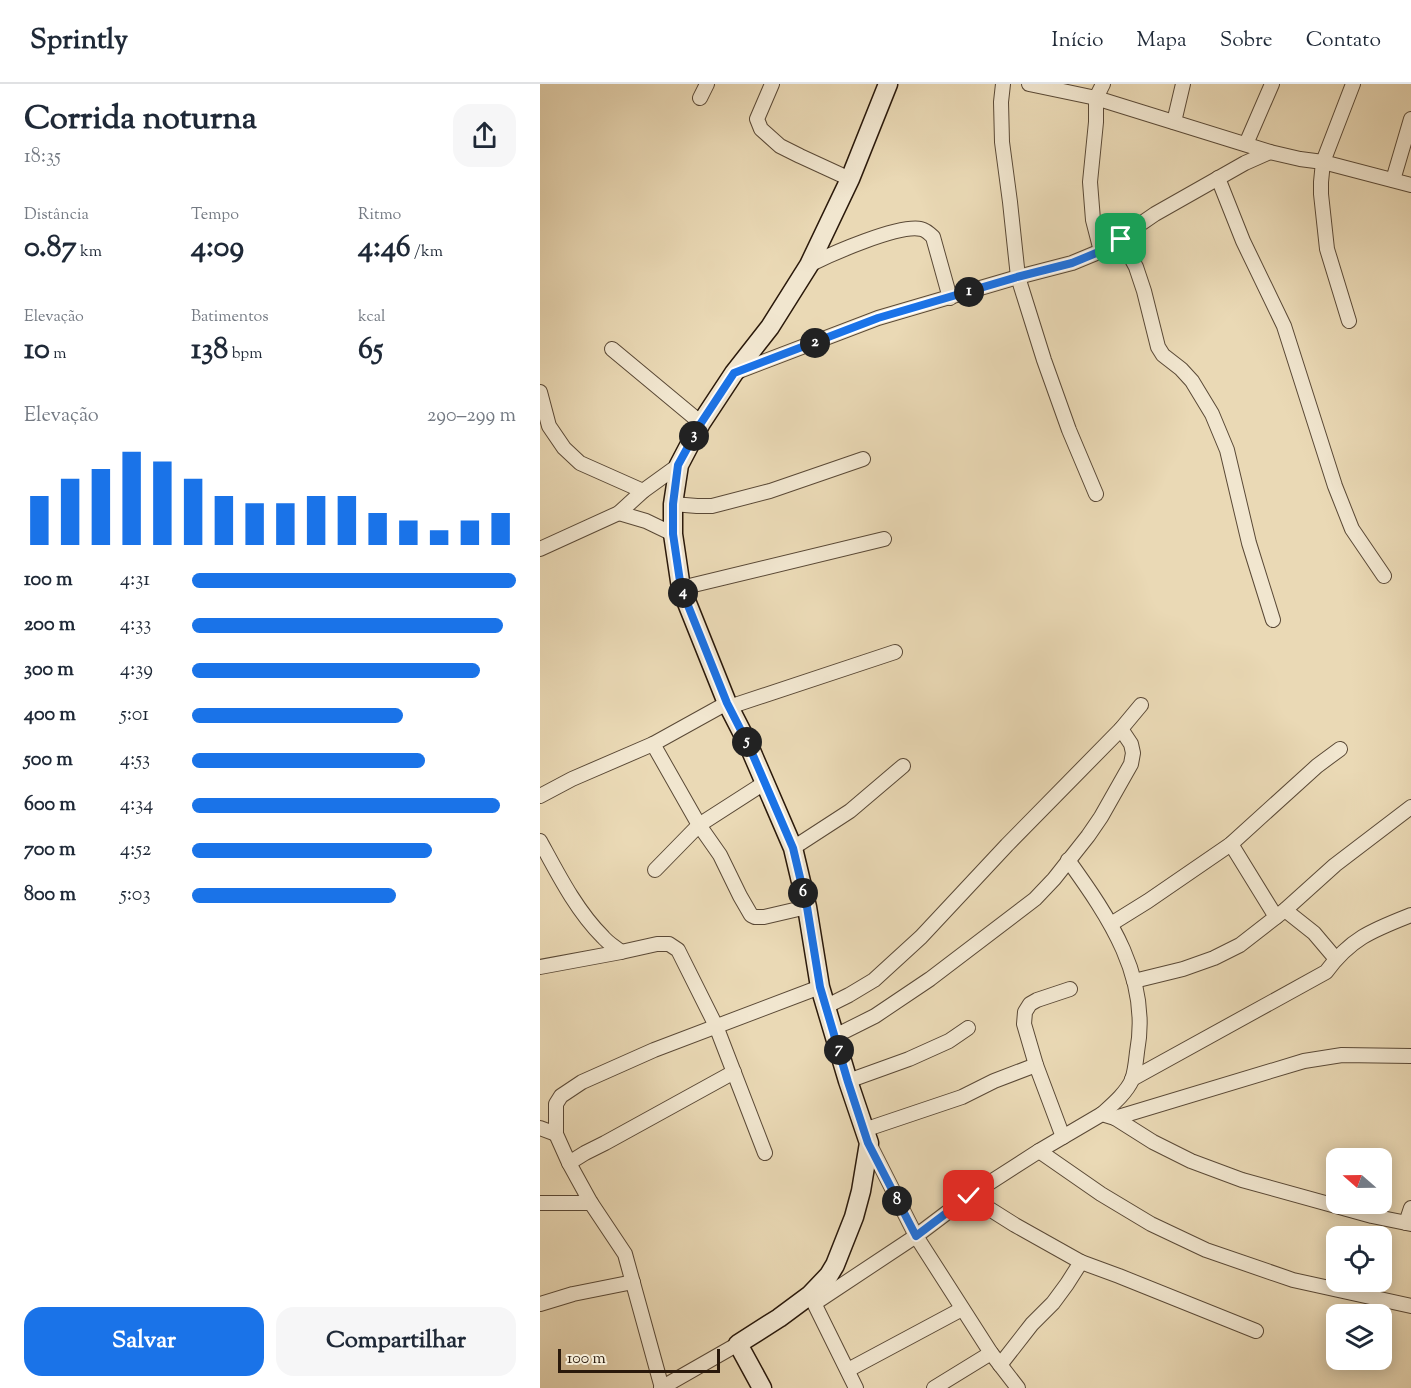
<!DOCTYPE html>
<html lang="pt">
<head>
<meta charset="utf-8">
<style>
	:root { --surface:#fff; --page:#f6f6f7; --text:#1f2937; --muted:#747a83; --line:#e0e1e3; --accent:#1a73e8 }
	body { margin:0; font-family:"Sorts Mill Goudy",serif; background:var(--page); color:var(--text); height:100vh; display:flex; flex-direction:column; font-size:22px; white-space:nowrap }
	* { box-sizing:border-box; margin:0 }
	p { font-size:20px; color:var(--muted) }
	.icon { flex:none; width:33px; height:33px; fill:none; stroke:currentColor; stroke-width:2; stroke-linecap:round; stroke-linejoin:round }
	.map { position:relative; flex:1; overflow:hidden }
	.sheet { display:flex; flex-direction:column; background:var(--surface); width:540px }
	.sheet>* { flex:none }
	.needle { width:39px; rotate:290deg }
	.buttons { position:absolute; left:786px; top:1064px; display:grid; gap:12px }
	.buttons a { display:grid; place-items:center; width:66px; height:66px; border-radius:12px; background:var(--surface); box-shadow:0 3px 15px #0003; font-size:30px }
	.scale { position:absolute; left:18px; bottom:15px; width:162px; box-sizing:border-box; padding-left:6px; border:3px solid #2a190b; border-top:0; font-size:16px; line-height:21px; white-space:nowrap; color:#2a190b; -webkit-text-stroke:4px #f1e6cf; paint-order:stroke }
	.pin { position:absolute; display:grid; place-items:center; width:51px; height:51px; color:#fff; margin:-26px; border-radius:12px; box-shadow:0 3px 9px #0006 }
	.km { position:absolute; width:30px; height:30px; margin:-15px; border-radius:50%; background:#222; color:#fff; font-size:16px; line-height:30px; text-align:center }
	.round { display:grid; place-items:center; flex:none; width:63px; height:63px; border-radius:18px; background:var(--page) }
	.head { display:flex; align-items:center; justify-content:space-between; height:102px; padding:0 24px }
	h1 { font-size:33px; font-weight:700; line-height:45px }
	.figures { display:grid; grid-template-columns:repeat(3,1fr); gap:9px; height:102px; padding:6px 24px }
	.figures div { display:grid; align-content:center }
	.figures b { font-size:30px; font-weight:700 }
	.figures small { font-size:16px; font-weight:400 }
	.figures p { font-size:16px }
	.chart { height:168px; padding:12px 24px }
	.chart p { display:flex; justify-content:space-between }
	.chart svg { width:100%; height:108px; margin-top:6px; stroke:var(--accent); stroke-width:6 }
	.cta { display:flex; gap:12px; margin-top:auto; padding:12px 24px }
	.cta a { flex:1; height:69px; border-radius:18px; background:var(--accent); color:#fff; font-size:24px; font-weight:700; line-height:69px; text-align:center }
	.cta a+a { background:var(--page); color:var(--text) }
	ul { padding:0 24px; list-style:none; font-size:20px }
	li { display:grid; grid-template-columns:96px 72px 1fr; align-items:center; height:45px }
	li i { height:15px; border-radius:8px; background:var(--accent) }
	header { display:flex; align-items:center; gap:36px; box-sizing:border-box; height:84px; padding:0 30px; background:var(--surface); border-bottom:2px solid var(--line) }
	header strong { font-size:28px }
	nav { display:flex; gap:33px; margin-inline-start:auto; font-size:21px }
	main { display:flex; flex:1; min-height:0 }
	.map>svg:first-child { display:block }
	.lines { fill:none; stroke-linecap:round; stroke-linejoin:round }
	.street-casing { stroke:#5a4936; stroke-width:16 }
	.secondary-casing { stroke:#2a190b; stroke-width:21 }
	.street { stroke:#f1e6cf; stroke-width:14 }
	.secondary { stroke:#f1e6cf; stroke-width:18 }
	.route-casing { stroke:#fff; stroke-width:12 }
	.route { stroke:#1a73e8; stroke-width:8 }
</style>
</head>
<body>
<header>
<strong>Sprintly</strong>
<nav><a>Início</a><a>Mapa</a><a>Sobre</a><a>Contato</a></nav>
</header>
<main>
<section class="sheet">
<div class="head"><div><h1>Corrida noturna</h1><p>18:35</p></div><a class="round"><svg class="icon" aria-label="share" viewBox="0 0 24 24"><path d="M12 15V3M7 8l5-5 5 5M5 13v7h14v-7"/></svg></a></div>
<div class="figures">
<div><p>Distância</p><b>0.87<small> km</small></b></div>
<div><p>Tempo</p><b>4:09</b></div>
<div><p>Ritmo</p><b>4:46<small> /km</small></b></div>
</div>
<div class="figures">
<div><p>Elevação</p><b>10<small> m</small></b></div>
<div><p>Batimentos</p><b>138<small> bpm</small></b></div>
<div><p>kcal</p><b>65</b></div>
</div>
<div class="chart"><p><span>Elevação</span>290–299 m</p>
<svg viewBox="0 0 160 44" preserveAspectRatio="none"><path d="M5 44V24M15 44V17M25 44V13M35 44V6M45 44V10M55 44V17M65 44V24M75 44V27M85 44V27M95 44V24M105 44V24M115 44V31M125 44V34M135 44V38M145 44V34M155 44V31"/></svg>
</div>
<ul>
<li><b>100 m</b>4:31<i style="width:100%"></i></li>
<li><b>200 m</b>4:33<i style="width:96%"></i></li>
<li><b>300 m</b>4:39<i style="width:89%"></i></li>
<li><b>400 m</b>5:01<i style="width:65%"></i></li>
<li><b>500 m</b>4:53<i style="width:72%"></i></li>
<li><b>600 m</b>4:34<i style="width:95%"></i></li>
<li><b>700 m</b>4:52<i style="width:74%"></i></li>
<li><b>800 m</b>5:03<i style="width:63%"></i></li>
</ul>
<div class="cta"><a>Salvar</a><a>Compartilhar</a></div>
</section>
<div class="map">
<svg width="871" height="1304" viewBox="0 0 871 1304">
	<rect width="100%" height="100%" fill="#ead9b5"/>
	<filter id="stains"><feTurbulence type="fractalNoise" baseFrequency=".00333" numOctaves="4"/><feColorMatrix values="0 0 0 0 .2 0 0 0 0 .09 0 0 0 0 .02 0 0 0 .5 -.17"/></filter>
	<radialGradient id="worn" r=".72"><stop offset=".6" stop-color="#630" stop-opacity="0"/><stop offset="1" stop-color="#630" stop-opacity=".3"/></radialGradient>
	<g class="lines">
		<!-- street casing -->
		<g class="street-casing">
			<g id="street">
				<path d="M 232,0 L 217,35 L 221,45 L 240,62 L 260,72 L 310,95"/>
				<path d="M 463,0 L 461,18 L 462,58 L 470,118 L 478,193 L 504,276 L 529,346 L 556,410"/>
				<path d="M 489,0 L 556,14 L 730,68 L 760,75 L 783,78 L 871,101"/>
				<path d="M 160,14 L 167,0"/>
				<path d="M 634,38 L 643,0"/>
				<path d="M 706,60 L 732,0"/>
				<path d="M 678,94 L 703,157 L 744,242 L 795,402 L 812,445 L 844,492"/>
				<path d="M 853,96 L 871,35"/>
				<path d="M 581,155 L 596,183 L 604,207 L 618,263 L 623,271 L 641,285 L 652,297 L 672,330 L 687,366 L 709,459 L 733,536"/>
				<path d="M 561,167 L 553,136 L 550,98 L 556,38 L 556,14 L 563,0"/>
				<path d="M 269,181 C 291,170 359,140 381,145 C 386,146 390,150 393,153 L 410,214"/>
				<path d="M 809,237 L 787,165 L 781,110 L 781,98 L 783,78 L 813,0"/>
				<path d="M 72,265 L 161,339"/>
				<path d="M 194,289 L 338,234 L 478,193 L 532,179 L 561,167 L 615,130 L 705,79 L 730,68"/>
				<path d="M 0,308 L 9,342 L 24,364 L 40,379 L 103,407"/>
				<path d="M 133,420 L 157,422 L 172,422 L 230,407 L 323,375"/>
				<path d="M 79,429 L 106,437 L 133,450"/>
				<path d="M 0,465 L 79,429 L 103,407 L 139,381"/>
				<path d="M 141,504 L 344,455"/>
				<path d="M 189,623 L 355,568"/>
				<path d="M 113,660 L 159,741 L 180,771 L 200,812 L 211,831 L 215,833 L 224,833 L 267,823"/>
				<path d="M 0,712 L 32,695 L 113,660 L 187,619"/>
				<path d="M 0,757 C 18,790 36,826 63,853 C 68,859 75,863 81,868"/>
				<path d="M 691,760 L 736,833"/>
				<path d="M 253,764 L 310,727 L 363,682"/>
				<path d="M 528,776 C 569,833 611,894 597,968 C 596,977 595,988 592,996 C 586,1009 573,1020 562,1030"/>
				<path d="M 115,786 L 159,741 L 226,698"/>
				<path d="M 745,826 L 774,849 L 796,875"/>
				<path d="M 571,840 L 608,817 L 691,760 L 777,682 L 800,665"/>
				<path d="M 0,883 L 81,868 L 117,860 L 129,860 L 138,866 L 176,942 L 225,1069"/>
				<path d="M 594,897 L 643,885 L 674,874 L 700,861 L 745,826 L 795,781 L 871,723"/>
				<path d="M 287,922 L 309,911 L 334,896 L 381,853 L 467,761 L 581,645 L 601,621"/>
				<path d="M 295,952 L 335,932 L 390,895 L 495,815 L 514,795 L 548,752 L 561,733 L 591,680 L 593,669 L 591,660 L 581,645"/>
				<path d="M 592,995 L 786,888 C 811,854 833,846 871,831"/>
				<path d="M 308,997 L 369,975 L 409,957 L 428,944"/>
				<path d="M 575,1034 L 613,1058 L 651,1077 L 702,1096 L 832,1132 L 871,1140"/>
				<path d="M 0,1044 L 16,1050"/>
				<path d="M 324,1046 L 422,1013 L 454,997 L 496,981"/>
				<path d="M 523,1053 L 496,981 L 484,940 L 485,928 L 490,920 L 497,916 L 530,905"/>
				<path d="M 329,1059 L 376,1152 L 429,1112 L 499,1067 L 562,1030 L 575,1034 L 764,977 L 802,971 L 871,972"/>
				<path d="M 499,1067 L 561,1110 L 611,1140 L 666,1166 L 753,1196 L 871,1222"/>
				<path d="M 29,1079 L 45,1069 L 65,1059 L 194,988"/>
				<path d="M 429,1112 L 475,1141 L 541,1178 L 579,1192 L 716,1247"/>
				<path d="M 0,1119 L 51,1119"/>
				<path d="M 866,1139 L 871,1124"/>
				<path d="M 271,1213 L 316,1304"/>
				<path d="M 275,1219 L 376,1152 L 451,1269 L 478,1304"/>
				<path d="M 0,1220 L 33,1210 L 93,1198"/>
				<path d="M 460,1281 L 492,1240 L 513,1219 L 527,1200 L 541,1178"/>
				<path d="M 308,1286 L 422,1225"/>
				<path d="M 121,1304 L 198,1260"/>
				<path d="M 122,1304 L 85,1170 L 51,1119 L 29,1079 L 16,1050 L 16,1020 L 21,1012 L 42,998 L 114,966 L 280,903"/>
				<path d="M 394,1304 L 451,1269"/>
			</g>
		</g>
		<!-- secondary casing -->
		<g class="secondary-casing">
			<path id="secondary" d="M 222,1304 L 198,1260 L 239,1234 L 270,1211 L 289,1191 L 295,1181 L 314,1133 L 321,1107 L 329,1059 L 308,997 L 280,903 L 267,823 L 253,764 L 209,662 L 187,619 L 141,504 L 133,450 L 133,420 L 139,381 L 161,339 L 194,289 L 230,243 L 269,181 L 310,95 L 348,0"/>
		</g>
		<!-- street -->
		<use href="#street" class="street"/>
		<!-- secondary -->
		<use href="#secondary" class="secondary"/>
	</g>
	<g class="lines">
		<!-- route casing -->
		<g class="route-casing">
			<path id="route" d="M 429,1112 L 376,1152 L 328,1059 L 308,998 L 280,903 L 267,823 L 253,764 L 209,662 L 187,619 L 141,504 L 133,450 L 133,420 L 138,381 L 161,339 L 194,289 L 338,234 L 477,193 L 532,179 L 561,167 L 581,155"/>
		</g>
		<!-- route -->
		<use href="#route" class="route"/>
	</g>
	<rect width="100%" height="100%" filter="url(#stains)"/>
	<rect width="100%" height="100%" fill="url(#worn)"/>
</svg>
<div class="buttons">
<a><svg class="needle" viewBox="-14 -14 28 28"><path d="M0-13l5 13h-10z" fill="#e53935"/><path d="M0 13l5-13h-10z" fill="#747a83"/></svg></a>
<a><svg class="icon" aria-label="locate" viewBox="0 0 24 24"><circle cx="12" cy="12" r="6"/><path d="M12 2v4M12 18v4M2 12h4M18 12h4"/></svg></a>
<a><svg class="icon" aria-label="layers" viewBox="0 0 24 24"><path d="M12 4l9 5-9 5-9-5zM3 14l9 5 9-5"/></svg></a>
</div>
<div class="scale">100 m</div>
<div class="pin" style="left:581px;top:155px;background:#1e9e55"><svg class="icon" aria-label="arrive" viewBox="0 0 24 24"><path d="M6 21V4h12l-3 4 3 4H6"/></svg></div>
<div class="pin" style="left:429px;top:1112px;background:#d93025"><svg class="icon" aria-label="check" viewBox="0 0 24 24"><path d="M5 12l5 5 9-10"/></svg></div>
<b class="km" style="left:429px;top:208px">1</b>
<b class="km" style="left:275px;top:259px">2</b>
<b class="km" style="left:154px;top:352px">3</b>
<b class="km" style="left:143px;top:509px">4</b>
<b class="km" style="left:207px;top:658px">5</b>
<b class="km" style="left:263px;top:809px">6</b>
<b class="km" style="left:299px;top:966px">7</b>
<b class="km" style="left:357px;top:1117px">8</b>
</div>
</main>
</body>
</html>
